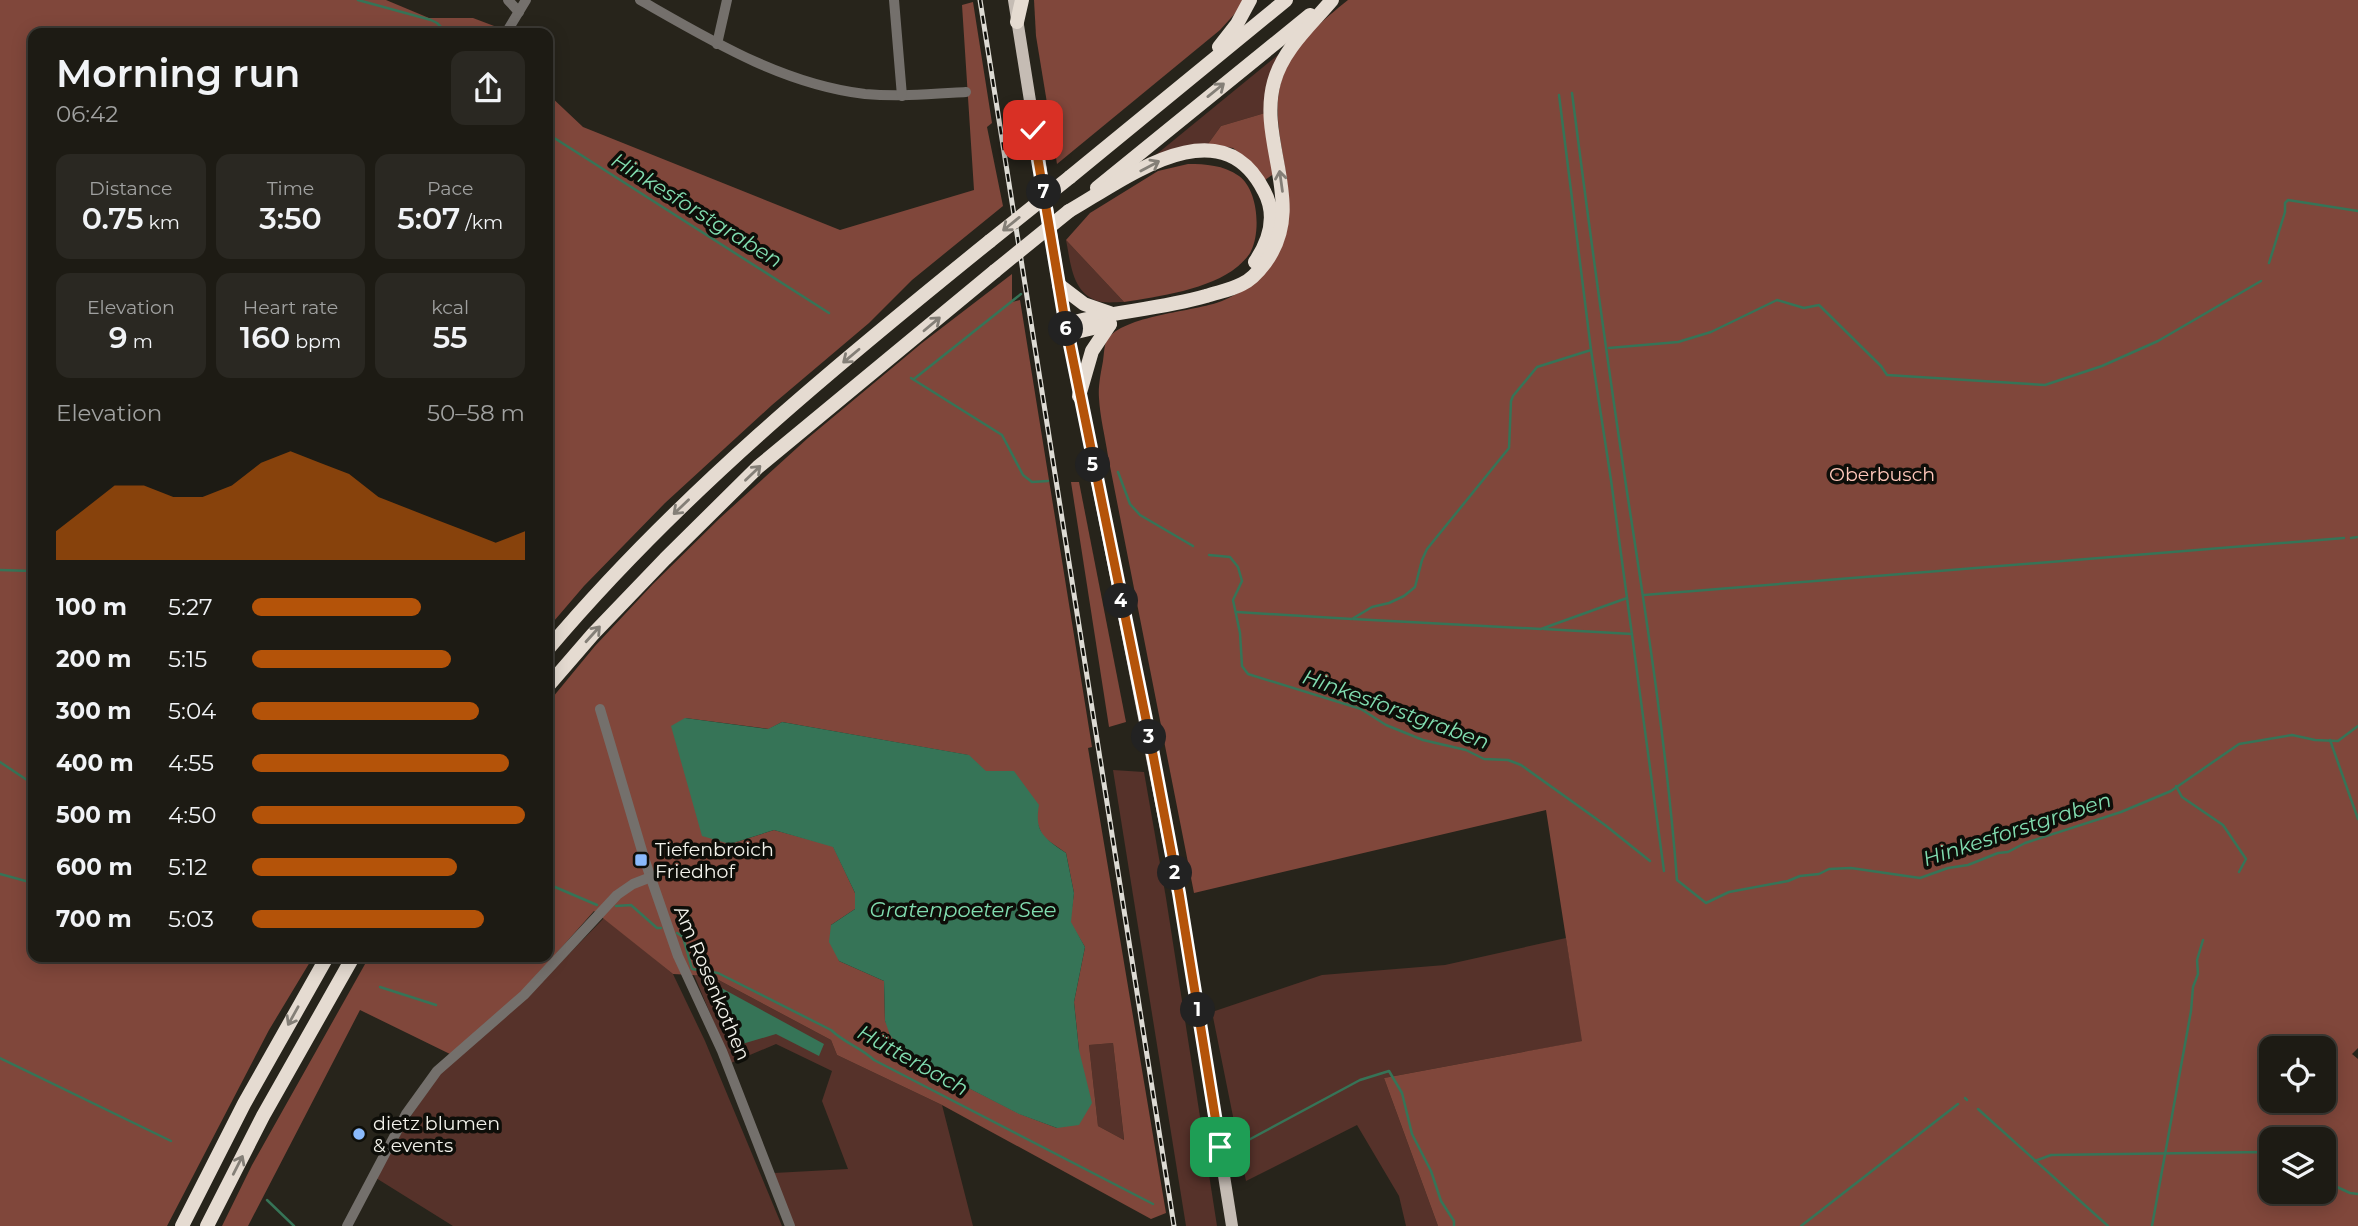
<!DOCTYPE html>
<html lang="en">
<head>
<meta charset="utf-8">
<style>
	:root { --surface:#1d1b14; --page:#2a2822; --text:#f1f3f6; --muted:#a0a1a0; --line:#3b3934; --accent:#b45309 }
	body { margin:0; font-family:Montserrat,sans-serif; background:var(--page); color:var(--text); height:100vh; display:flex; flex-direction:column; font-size:26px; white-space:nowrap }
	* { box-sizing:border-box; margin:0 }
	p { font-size:23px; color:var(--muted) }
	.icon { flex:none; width:38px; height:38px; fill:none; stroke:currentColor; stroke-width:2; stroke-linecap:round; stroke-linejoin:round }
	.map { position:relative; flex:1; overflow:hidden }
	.sheet { position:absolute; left:28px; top:28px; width:525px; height:934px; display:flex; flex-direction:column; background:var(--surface); border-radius:14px; box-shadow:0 4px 18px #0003,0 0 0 2px var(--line) }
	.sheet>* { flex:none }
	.tools { position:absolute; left:2259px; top:1036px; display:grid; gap:14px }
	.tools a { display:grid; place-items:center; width:77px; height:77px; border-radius:14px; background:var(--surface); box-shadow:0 4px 18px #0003,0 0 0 2px var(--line); font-size:35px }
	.pin { position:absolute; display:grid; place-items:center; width:60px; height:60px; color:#fff; margin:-30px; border-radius:14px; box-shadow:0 4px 10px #0006 }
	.km { position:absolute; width:35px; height:35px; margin:-18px; border-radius:50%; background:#222; color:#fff; font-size:19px; line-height:35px; text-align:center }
	.round { display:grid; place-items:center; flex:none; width:74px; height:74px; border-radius:14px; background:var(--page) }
	.headline { display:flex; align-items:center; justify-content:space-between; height:119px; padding:0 28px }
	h1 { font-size:38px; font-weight:600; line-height:52px }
	.figures { display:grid; grid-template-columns:repeat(3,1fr); gap:10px; height:119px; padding:7px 28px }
	.figures div { display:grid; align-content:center; border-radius:14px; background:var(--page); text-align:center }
	.figures b { font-size:30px; font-weight:600 }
	.figures small { font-size:19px; font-weight:400 }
	.figures p { font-size:19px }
	.chart { height:196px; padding:14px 28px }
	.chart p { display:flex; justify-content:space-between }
	.chart svg { width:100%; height:126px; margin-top:7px; fill:var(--accent); opacity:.7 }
	ul { padding:0 28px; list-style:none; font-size:23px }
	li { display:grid; grid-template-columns:112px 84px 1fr; align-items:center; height:52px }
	li i { height:18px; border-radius:9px; background:var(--accent) }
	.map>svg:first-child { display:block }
	.green { fill:#56322a }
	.forest { fill:#80473b; fill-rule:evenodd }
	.water { fill:#367457 }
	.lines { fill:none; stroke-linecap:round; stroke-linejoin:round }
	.stream { stroke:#367457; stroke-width:2.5 }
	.minor { stroke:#74706c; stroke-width:10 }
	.major { stroke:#c5bcb4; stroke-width:12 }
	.highway { stroke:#e5dbd1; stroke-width:14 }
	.rail-casing { stroke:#dddbd4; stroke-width:5 }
	.rail { stroke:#0e0e09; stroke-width:2.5; stroke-dasharray:8; stroke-linecap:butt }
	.highway-bridge { stroke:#e5dbd1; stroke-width:14 }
	.oneway { stroke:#847f77 }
	.route-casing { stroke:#fff; stroke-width:14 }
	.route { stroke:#b45309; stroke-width:9 }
	.poi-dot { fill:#8abafc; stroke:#0e0e09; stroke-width:2.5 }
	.labels { text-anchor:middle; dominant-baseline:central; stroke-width:7; stroke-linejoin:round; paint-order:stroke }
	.park-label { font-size:19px; fill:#ffc7ba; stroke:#0e0e09 }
	.poi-label { font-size:19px; fill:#f2f1ea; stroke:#0e0e09; text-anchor:start }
	.street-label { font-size:19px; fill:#f2f1ea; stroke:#0e0e09 }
	.water-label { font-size:21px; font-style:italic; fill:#81ddb0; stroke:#0e0e09 }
</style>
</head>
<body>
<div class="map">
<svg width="2358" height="1226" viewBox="0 0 2358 1226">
	<rect width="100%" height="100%" fill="#27241b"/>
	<!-- green -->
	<g class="green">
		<path d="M 1284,50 L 1265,113 L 1221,126 L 1208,144 L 1184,146 L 1152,158 Z"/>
		<path d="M 1066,240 L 1124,302 C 1117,302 1109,303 1102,302 C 1072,296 1071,264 1066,240 Z"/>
		<path d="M 1113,770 L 1144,772 L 1166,898 L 1217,1226 L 1186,1226 Z"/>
		<path d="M 604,918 L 673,974 L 705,1041 L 782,1226 L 453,1226 L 376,1178 L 411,1116 L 440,1073 L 526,998 Z"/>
		<path d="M 1566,938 L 1583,1041 L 1384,1078 L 1438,1226 L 1406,1226 L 1399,1196 L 1357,1125 L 1246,1181 L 1212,1012 L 1322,975 L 1445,965 Z"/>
		<path d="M 694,975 L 711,976 L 831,1040 L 837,1055 L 942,1105 L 973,1226 L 793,1226 L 774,1173 L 848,1169 L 822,1101 L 832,1071 L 776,1044 L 731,1063 Z"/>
		<path d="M 1113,1043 L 1124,1140 L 1098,1126 L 1089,1045 Z"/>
	</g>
	<!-- forest -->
	<g class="forest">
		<path d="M 0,0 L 386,0 L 429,18 L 473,18 L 502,29 L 499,33 L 33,33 L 33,957 L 313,957 L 269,1030 L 167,1226 L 0,1226 Z"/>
		<path d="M 1034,0 L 1243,0 L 1239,9 L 1220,30 L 1057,164 L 1036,36 Z"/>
		<path d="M 1348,0 L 2358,0 L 2358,1048 L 2352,1054 L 2358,1059 L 2358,1226 L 1438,1226 L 1384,1078 L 1582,1041 L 1546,810 L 1194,893 L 1108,456 C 1105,436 1100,417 1099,398 C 1098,386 1101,372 1103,361 C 1104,355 1104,345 1107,340 C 1123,315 1194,312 1222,301 C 1243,292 1263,278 1275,259 C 1313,200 1259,129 1285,71 C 1298,41 1323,20 1348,0 ZM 2272,1048 L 2324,1048 L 2324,1101 L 2272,1101 ZM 2272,1139 L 2324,1139 L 2324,1192 L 2272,1192 Z"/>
		<path d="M 973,2 L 992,123 L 987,127 L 1003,206 L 912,280 L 869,323 L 772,405 L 665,503 L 584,586 L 548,628 L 548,94 L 583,127 L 840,230 L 974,190 L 962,5 Z"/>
		<path d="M 1265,113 L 1275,173 L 1265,180 L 1253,164 L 1233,148 L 1208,144 L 1221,126 Z"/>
		<path d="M 1188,164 C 1206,164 1223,165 1239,176 C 1258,190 1261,231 1251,251 C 1249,256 1241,264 1237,267 C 1211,289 1157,297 1124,302 L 1066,240 L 1090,213 L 1158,171 Z"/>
		<path d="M 1012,274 L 1012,302 L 1020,300 L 1092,747 L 1088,748 L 1166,1213 L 1151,1219 L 942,1105 L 837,1055 L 831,1040 L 711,976 L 673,974 L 594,911 L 522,992 L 452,1055 L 360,1010 L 248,1226 L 222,1226 L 252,1165 L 369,957 L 548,957 L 548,703 L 595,646 L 653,584 L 720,518 L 808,438 L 922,343 ZM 685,718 L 769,729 L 782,722 L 968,755 L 1036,820 L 1043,837 L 1066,853 L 1074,893 L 1070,922 L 1085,947 L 1074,1002 L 1079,1050 L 1057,1128 L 1020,1114 L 906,1056 L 885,1021 L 884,981 L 839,961 L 831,925 L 855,909 L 855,893 L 833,846 L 774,830 L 730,844 ZM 1113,1043 L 1124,1139 L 1124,1140 L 1098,1126 L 1089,1045 Z"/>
		<path d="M 1071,482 L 1079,482 L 1126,722 L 1109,727 Z"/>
	</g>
	<!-- water -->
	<g class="water">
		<path d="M 685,718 L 768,729 L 782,722 L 969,755 L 986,771 L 1014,771 L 1039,805 C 1034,833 1045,838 1066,853 L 1074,893 L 1071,922 L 1085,947 L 1074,1002 L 1079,1050 L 1092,1103 L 1079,1125 L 1057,1128 L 1019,1114 L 906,1056 L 890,1035 L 885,1021 L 884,981 L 839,961 L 829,942 L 831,925 L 855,909 L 855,893 L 833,847 L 774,830 L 730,844 L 702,836 L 671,726 Z"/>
		<path d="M 714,984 L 824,1044 L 819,1056 L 776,1034 L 732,1047 L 723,1012 L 710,990 Z"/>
	</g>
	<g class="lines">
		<!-- stream -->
		<g class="stream">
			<path d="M 358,0 L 431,20 L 437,23 L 447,33"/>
			<path d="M 1572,93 C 1589,226 1607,359 1627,492 C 1647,621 1667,750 1677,880 L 1706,903 L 1729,892 L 1788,881 L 1800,876 L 1819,874 L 1829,869 L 1851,868 L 1920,878 L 1948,868 L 1968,865 L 1998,853 L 2008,852 L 2025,843 L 2121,812 L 2171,791 L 2239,744 L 2292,735 L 2315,740 L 2338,741 L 2358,726"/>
			<path d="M 1559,95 L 1591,350 L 1611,480 L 1664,871"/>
			<path d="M 548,134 L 829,313"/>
			<path d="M 2269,263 L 2285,212 L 2285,203 L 2288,200 L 2358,211"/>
			<path d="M 1609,348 L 1678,342 L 1711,332 L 1777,300 L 1804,308 L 1819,305 L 1881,366 L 1887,375 L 2045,385 L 2102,366 L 2158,341 L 2261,281"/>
			<path d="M 911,378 L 1002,435 L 1023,475 L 1032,482 L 1048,481"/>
			<path d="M 914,379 L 1021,294"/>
			<path d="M 1118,472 L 1130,504 L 1140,515 L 1193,546"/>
			<path d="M 2351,538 L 2358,537"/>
			<path d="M 1209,555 L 1230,557 L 1238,567 L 1242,581 L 1233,600 L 1240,633 L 1242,666 L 1248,674 L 1361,709 L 1386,725 L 1423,740 L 1466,750 L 1484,759 L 1508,760 L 1521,765 L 1605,825 L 1650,861"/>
			<path d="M 0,570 L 33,571"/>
			<path d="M 1644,595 L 2344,538"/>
			<path d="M 1237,612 L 1352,619 L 1372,607 L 1389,603 L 1404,596 L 1415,587 L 1422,560 L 1427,549 L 1509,448 L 1511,401 L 1513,396 L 1537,367 L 1591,350"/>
			<path d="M 1353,619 L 1541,629 L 1627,598"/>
			<path d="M 1544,629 L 1632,634"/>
			<path d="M 2330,740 L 2358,819"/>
			<path d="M 0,762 L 33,784"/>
			<path d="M 2176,786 L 2182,797 L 2223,825 L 2246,859 L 2239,872"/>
			<path d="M 0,874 L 33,883"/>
			<path d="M 548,884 L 597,905"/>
			<path d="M 616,906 L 631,905 L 657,928 L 661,928"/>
			<path d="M 677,933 L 683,937 L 692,969 L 718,973 L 831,1030 C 846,1044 860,1047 874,1060 L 1153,1204"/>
			<path d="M 291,957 L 302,960"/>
			<path d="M 380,987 L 436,1005"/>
			<path d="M 0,1058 L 171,1141"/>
			<path d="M 1965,1098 L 1967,1100"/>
			<path d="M 1978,1109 L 2108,1226"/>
			<path d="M 1241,1144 L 1360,1080 L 1389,1071 L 1402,1093 L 1412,1134 L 1431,1171 L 1441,1201 L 1454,1221 L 1454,1226"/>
			<path d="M 2035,1161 L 2051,1155 L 2264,1152 L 2272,1156"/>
			<path d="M 2324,1181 L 2350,1193 L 2358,1194"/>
			<path d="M 267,1200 L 294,1226"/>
			<path d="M 1801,1226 L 1958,1104"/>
			<path d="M 2152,1226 L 2191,1011 L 2193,987 L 2198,974 L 2197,960 L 2203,940"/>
		</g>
		<!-- minor -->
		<g class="minor">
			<path d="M 508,0 L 519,12"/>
			<path d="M 640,0 C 710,40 782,84 865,94 C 899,97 933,94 966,92"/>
			<path d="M 894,0 L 902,96"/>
			<path d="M 506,33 L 526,0"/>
			<path d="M 717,44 L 727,0"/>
			<path d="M 600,709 L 645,861 L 678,956 L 722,1051 L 790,1226"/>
			<path d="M 347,1226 L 406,1114 L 437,1071 L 524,995 L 617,895 L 633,884 L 651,877"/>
		</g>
		<!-- major -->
		<path class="major" d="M 1014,0 L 1064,315 L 1179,893 L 1232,1226"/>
		<!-- highway -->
		<g class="highway">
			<path d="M 1017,22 L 1022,0"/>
			<path d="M 1219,47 L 1237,24 L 1250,0"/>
			<path d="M 1070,177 L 1286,0"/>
			<path d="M 1097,188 L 1310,15"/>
			<path d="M 1069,211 C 1125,179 1220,104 1264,191 C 1277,215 1270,240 1255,262"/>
			<path d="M 1059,285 L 1084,304 L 1110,313"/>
			<path d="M 1066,324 C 1112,312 1160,309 1206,296 C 1218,292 1231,290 1242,284 C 1251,280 1259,271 1265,263 C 1308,205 1257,143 1274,82 C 1283,49 1311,25 1332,0"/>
			<path d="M 1068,334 L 1110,324"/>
			<path d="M 1079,396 L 1092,351 L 1110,324"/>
			<path d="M 548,649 C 678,495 834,367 990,241"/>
			<path d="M 548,686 L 593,634 L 665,559 L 758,467 L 995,271"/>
			<path d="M 182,1226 L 244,1104 L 327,957"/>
			<path d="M 207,1226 L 263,1116 L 353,957"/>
		</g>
		<!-- rail casing -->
		<g class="rail-casing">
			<path id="rail" d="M 980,0 L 1174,1226"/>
		</g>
		<!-- rail -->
		<use href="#rail" class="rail"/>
		<!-- highway-bridge -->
		<g class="highway-bridge">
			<path d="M 990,241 L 1070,177"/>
			<path d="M 995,271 L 1069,211"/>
		</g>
	</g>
	<!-- one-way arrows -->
	<defs><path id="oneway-shaft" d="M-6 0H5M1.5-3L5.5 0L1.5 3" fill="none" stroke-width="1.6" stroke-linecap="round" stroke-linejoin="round" transform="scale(1.75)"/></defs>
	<g class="oneway">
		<use href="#oneway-shaft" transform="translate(1216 90) rotate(-39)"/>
		<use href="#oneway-shaft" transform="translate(1150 166) rotate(-28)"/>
		<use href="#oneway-shaft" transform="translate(1281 181) rotate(-98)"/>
		<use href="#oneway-shaft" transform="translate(1011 224) rotate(141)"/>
		<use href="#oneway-shaft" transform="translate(932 324) rotate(-40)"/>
		<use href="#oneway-shaft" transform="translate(851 356) rotate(140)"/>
		<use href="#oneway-shaft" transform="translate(753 473) rotate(-44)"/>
		<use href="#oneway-shaft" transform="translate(681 507) rotate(136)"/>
		<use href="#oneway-shaft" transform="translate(593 634) rotate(-48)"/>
		<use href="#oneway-shaft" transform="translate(293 1016) rotate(119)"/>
		<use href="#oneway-shaft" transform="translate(238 1165) rotate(-63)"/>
	</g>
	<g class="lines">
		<!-- route casing -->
		<g class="route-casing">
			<path id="route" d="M 1033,130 L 1064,315 L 1151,744 L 1179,893 L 1220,1147"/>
		</g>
		<!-- route -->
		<use href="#route" class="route"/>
	</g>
	<!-- markers -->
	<g class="poi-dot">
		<rect x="634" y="853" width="14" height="14" rx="3.5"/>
		<circle cx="359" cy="1134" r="7"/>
	</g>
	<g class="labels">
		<!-- park labels -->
		<g class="park-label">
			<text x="1882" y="474">Oberbusch</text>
		</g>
		<!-- poi labels -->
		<g class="poi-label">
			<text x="655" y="849">Tiefenbroich<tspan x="655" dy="22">Friedhof</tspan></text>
			<text x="373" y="1123">dietz blumen<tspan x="373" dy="22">&amp; events</tspan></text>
		</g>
		<!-- street labels -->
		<g class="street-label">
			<text transform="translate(712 983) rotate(67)">Am Rosenkothen</text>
		</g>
		<!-- water labels -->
		<g class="water-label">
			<text transform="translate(697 210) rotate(32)">Hinkesforstgraben</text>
			<text transform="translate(1396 709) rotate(20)">Hinkesforstgraben</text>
			<text transform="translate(2017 829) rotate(-18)">Hinkesforstgraben</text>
			<text x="963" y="909">Gratenpoeter See</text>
			<text transform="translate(913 1060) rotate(29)">Hütterbach</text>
		</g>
	</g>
</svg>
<div class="tools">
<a><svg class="icon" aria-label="locate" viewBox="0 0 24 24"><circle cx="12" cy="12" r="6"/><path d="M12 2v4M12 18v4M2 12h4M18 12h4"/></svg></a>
<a><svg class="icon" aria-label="layers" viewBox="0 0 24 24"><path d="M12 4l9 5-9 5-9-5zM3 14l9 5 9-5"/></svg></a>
</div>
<div class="pin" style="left:1220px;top:1147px;background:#1e9e55"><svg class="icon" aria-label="arrive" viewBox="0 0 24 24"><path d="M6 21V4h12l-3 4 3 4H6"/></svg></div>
<div class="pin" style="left:1033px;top:130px;background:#d93025"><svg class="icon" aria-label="check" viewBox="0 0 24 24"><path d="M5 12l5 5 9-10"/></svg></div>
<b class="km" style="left:1198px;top:1010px">1</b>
<b class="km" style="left:1175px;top:873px">2</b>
<b class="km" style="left:1149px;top:737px">3</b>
<b class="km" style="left:1121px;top:601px">4</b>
<b class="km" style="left:1093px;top:465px">5</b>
<b class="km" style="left:1066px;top:329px">6</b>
<b class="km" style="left:1044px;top:192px">7</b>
<section class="sheet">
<div class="headline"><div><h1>Morning run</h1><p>06:42</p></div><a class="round"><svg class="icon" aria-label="share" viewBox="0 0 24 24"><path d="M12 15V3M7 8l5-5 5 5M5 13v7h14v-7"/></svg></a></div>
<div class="figures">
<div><p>Distance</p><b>0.75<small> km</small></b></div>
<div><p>Time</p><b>3:50</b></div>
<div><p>Pace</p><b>5:07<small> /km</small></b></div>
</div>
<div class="figures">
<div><p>Elevation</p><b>9<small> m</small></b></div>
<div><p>Heart rate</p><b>160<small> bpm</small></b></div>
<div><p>kcal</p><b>55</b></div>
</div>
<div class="chart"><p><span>Elevation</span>50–58 m</p>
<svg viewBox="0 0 160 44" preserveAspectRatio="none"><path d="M0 44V34L10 26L20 18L30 18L40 22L50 22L60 18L70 10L80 6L90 10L100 14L110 22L120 26L130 30L140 34L150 38L160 34V44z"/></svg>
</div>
<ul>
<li><b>100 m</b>5:27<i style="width:62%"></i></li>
<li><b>200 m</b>5:15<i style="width:73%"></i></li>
<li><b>300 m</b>5:04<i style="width:83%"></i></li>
<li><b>400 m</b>4:55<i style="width:94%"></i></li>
<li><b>500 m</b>4:50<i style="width:100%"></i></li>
<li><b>600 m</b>5:12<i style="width:75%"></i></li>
<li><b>700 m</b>5:03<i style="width:85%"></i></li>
</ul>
</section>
</div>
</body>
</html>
